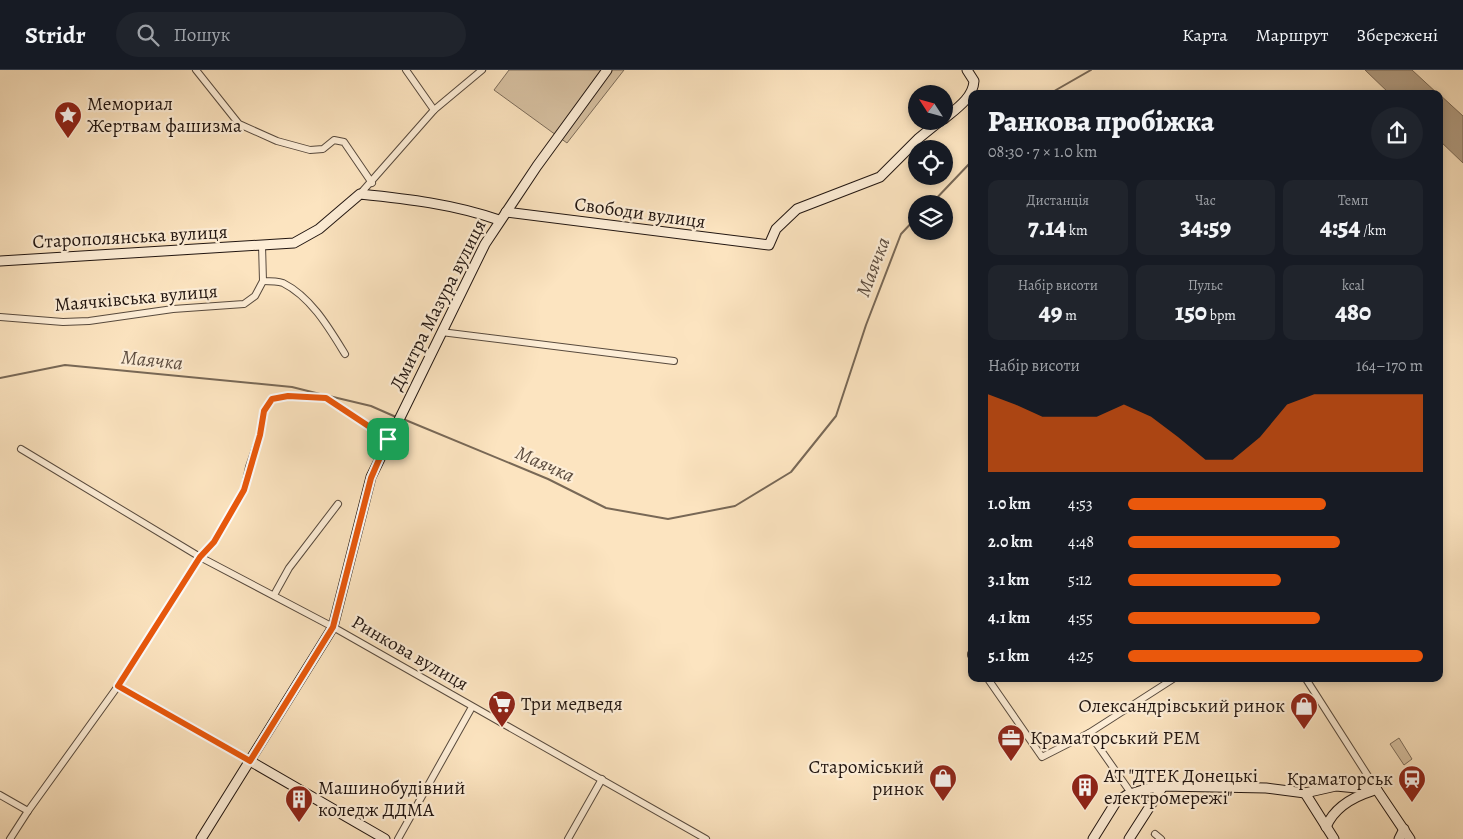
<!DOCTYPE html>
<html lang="uk">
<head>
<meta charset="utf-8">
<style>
	:root { --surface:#171b24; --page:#20242c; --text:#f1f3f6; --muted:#9ea1a6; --line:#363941; --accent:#ea580c }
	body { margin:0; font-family:Alegreya,serif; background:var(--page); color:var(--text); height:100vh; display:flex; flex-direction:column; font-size:19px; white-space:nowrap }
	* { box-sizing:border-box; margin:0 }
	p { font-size:16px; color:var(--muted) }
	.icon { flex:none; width:28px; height:28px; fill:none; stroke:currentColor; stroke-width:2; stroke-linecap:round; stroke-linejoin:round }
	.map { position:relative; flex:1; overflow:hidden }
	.drawer { position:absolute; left:968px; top:20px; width:475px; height:592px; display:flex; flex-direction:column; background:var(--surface); border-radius:10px; box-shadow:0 2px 8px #0003 }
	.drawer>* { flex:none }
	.needle { width:32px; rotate:306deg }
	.fabs { position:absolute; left:908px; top:15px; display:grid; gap:10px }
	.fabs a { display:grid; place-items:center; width:45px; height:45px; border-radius:50%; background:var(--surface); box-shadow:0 2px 8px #0003; font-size:25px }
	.pin { position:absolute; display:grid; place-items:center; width:42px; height:42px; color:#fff; margin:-21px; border-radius:10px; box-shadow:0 2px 8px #0006 }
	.round { display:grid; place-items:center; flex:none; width:52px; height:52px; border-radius:26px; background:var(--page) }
	.head { display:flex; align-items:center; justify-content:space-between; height:85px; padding:0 20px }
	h1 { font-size:28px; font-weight:800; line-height:38px }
	.metrics { display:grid; grid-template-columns:repeat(3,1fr); gap:8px; height:85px; padding:5px 20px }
	.metrics div { display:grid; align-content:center; border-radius:10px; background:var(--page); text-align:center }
	.metrics b { font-size:25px; font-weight:800 }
	.metrics small { font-size:14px; font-weight:400 }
	.metrics p { font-size:14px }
	.chart { height:140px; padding:10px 20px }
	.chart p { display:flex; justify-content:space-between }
	.chart svg { width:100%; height:90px; margin-top:5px; fill:var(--accent); opacity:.7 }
	ul { padding:0 20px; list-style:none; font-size:16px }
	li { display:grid; grid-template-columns:80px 60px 1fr; align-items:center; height:38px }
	li i { height:12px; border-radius:6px; background:var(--accent) }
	header { display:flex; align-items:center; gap:30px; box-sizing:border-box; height:70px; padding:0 25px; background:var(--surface); border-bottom:1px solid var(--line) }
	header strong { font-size:24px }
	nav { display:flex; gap:28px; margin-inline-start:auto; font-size:18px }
	.search { width:350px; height:45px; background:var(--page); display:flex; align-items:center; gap:12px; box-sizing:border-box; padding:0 18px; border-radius:28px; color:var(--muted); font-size:19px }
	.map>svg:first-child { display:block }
	.green { fill:#d7c1a2; stroke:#7c6c5a }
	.water { fill:#b29e84; stroke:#786856 }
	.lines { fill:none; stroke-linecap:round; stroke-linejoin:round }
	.stream { stroke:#786856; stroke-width:2 }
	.street-casing { stroke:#584a3d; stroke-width:8 }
	.secondary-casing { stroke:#221611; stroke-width:11 }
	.street { stroke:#fdedd6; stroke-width:6 }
	.secondary { stroke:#fdedd6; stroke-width:9 }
	.route-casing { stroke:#fff; stroke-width:10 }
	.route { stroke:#ea580c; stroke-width:6 }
	.labels { text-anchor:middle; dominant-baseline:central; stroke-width:4.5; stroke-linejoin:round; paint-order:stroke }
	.poi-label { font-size:19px; fill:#221611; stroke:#fdedd6; text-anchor:start }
	.street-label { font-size:19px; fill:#221611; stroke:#fdedd6 }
	.water-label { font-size:20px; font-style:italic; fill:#5c4c3f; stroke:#fdedd6 }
</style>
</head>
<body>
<header>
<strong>Stridr</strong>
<div class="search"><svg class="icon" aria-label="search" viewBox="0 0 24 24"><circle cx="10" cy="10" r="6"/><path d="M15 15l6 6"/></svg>Пошук</div>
<nav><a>Карта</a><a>Маршрут</a><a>Збережені</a></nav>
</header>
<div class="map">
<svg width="1463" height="769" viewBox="0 0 1463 769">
	<rect width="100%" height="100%" fill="#fce4c0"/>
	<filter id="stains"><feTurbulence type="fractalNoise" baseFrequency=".004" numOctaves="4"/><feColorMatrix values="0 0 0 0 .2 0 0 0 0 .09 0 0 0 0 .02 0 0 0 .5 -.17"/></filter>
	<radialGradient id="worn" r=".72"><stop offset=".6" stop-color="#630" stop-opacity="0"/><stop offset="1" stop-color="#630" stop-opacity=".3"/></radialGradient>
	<!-- green -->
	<g class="green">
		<path d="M 509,0 L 624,0 L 567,73 L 494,20 Z"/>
		<path d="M 1399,668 L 1412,689 L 1404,695 L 1390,674 Z"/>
	</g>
	<!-- water -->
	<g class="water">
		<path d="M 1365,0 L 1412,0 L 1438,24 L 1390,24 Z"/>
		<path d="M 1439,24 L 1463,46 L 1463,93 L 1439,70 Z"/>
	</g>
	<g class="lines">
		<!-- stream -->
		<g class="stream">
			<path d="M 1049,24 L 1091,0"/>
			<path d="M 931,134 L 971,92"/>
			<path d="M 0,308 L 65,295 L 292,317 L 324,325"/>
			<path d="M 329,326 L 371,336 L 396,347"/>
			<path d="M 403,349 L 548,409 L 606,438 L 668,449 L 735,436 L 791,402 L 836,346 L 866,255 L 901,164 L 916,148"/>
		</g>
		<!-- street casing -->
		<g class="street-casing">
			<g id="street">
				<path d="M 196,0 L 239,54 L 277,71 L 310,80 L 323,79 L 334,70 L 344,72 L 372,113"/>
				<path d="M 406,0 L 434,40"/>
				<path d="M 360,124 L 434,40 L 482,0"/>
				<path d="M 262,175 L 263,211 C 269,211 277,211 283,213 C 311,227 329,258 345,284"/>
				<path d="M 0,247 L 63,252 L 89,251 L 173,239 L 244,234 L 255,226 L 263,211"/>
				<path d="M 441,262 L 674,291"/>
				<path d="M 21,379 L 200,487 L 333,557 L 706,769"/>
				<path d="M 274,525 L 289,498 L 338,434"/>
				<path d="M 971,584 L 971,585"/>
				<path d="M 988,609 L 1042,687 L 1089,663 L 1173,609"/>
				<path d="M 1306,609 L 1377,720"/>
				<path d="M 118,616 L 250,691"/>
				<path d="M 1089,663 L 1131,723"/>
				<path d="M 0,725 L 28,741"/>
				<path d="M 1155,764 L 1161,769"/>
				<path d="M 10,769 L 28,741 L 118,616 L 200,487 L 214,472 L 244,420 L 249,397 L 260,365 L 264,341 L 272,329 L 288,326 L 326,328 L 388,369"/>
				<path d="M 398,769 L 472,637"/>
				<path d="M 568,769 L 602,709"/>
			</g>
		</g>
		<!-- secondary casing -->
		<g class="secondary-casing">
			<g id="secondary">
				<path d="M 944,49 C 956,39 973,28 974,11 L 967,0"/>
				<path d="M 506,142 L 769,175 L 776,159 L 797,139 L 880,107 L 919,68 L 940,51"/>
				<path d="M 0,191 L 294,173 L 319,159 L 360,124 C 408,129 453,134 499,150"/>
				<path d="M 250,691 L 385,769"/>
				<path d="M 1377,720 L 1410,769"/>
				<path d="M 1305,723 L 1334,769"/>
				<path d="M 1326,757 C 1334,738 1353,727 1372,721"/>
				<path d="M 201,769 L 333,557 L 371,407 L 485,174 L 537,96 L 607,0"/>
				<path d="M 1093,769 L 1116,732 L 1127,725 L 1146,719 L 1163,716 L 1266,718 L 1305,723 L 1336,716 L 1377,720"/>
				<path d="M 1129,769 L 1163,716"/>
				<path d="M 1399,769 L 1404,759"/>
			</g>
		</g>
		<!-- street -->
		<use href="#street" class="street"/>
		<!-- secondary -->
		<use href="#secondary" class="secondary"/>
	</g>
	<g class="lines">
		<!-- route casing -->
		<g class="route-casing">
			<path id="route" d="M 288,326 L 326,328 L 388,369 L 371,408 L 333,557 L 250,691 L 118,616 L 200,487 L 214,472 L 244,420 L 260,365 L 264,341 L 272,329 Z"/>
		</g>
		<!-- route -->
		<use href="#route" class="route"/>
	</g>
	<!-- icons -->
	<defs>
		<g id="sight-pin" transform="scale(1.4375)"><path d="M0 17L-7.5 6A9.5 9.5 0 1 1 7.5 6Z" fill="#8f2418" stroke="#fdedd6"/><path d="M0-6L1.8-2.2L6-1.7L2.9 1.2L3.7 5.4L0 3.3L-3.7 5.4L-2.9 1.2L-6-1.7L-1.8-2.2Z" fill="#fff"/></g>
		<g id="supermarket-pin" transform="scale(1.4375)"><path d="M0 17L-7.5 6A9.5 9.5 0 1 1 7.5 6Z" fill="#8f2418" stroke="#fdedd6"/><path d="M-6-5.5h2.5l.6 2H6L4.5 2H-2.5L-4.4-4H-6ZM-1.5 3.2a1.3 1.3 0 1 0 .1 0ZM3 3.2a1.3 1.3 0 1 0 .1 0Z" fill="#fff"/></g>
		<g id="shop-pin" transform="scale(1.4375)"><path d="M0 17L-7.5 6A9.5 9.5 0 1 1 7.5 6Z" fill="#8f2418" stroke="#fdedd6"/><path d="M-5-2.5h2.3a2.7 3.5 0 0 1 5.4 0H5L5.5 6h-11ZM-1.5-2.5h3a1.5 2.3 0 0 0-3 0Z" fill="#fff"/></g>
		<g id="office-pin" transform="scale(1.4375)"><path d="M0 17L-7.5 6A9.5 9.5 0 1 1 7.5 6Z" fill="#8f2418" stroke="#fdedd6"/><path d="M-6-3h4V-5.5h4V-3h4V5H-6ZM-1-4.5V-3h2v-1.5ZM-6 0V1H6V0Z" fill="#fff"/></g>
		<g id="station-pin" transform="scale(1.4375)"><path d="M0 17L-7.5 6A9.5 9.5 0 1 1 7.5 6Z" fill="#8f2418" stroke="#fdedd6"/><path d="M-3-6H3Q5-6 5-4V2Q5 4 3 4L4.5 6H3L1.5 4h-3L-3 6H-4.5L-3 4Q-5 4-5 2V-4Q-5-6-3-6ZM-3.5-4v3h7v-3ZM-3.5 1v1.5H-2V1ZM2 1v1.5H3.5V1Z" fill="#fff"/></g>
		<g id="building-pin" transform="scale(1.4375)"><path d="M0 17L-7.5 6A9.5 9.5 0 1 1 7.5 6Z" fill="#8f2418" stroke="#fdedd6"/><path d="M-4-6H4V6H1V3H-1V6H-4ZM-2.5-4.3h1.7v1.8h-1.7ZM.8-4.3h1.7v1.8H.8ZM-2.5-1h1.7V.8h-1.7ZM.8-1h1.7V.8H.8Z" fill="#fff"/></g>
	</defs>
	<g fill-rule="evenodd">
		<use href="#sight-pin" x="68" y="45"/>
		<use href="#supermarket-pin" x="502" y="634"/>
		<use href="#shop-pin" x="1304" y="636"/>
		<use href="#office-pin" x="1011" y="668"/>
		<use href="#shop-pin" x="943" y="708"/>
		<use href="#station-pin" x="1412" y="709"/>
		<use href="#building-pin" x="1085" y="717"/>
		<use href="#building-pin" x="299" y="729"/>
	</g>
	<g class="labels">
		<!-- poi labels -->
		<g class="poi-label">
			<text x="87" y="34">Мемориал<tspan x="87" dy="22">Жертвам фашизма</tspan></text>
			<text x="521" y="634">Три медведя</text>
			<text x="1285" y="636" text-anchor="end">Олександрівський ринок</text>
			<text x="1030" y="668">Краматорський РЕМ</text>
			<text x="924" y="697" text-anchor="end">Староміський<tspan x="924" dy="22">ринок</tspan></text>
			<text x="1104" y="706">АТ "ДТЕК Донецькі<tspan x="1104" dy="22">електромережі"</tspan></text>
			<text x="1393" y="709" text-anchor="end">Краматорськ</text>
			<text x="318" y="718">Машинобудівний<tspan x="318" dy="22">коледж ДДМА</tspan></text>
		</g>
		<!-- street labels -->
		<g class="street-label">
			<text transform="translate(640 143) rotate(8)">Свободи вулиця</text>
			<text transform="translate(130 167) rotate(-3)">Старополянська вулиця</text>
			<text transform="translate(136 228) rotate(-5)">Маячківська вулиця</text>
			<text transform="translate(438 235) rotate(-63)">Дмитра Мазура вулиця</text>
			<text transform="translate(410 583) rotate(30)">Ринкова вулиця</text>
		</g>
		<!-- water labels -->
		<g class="water-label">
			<text transform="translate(873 197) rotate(-69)">Маячка</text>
			<text transform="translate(152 290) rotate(6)">Маячка</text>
			<text transform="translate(545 394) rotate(24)">Маячка</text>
		</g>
	</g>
	<rect width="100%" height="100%" filter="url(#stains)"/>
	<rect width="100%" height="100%" fill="url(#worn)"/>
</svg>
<div class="fabs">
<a><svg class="needle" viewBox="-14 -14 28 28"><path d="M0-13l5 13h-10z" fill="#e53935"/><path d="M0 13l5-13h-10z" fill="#9ea1a6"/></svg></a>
<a><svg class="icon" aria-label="locate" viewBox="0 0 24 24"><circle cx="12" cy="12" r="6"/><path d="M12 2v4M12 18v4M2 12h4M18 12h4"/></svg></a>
<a><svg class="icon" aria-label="layers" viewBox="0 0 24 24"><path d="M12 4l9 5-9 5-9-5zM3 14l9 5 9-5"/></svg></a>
</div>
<div class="pin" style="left:388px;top:369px;background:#1e9e55"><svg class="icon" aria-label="arrive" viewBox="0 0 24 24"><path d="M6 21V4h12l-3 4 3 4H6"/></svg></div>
<section class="drawer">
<div class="head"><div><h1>Ранкова пробіжка</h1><p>08:30 · 7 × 1.0 km</p></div><a class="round"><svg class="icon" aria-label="share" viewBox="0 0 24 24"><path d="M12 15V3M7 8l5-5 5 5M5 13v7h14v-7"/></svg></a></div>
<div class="metrics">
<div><p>Дистанція</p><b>7.14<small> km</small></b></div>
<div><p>Час</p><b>34:59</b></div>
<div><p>Темп</p><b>4:54<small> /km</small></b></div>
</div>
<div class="metrics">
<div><p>Набір висоти</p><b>49<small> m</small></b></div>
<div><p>Пульс</p><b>150<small> bpm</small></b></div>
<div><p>kcal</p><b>480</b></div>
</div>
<div class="chart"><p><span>Набір висоти</span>164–170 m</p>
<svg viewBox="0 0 160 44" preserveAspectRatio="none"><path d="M0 44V6L10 11L20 17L30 17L40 17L50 11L60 17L70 27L80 38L90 38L100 27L110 11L120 6L130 6L140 6L150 6L160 6V44z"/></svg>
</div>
<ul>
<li><b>1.0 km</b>4:53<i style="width:67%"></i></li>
<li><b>2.0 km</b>4:48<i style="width:72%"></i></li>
<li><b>3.1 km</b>5:12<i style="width:52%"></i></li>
<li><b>4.1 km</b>4:55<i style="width:65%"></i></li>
<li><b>5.1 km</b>4:25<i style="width:100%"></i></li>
</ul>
</section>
</div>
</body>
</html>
